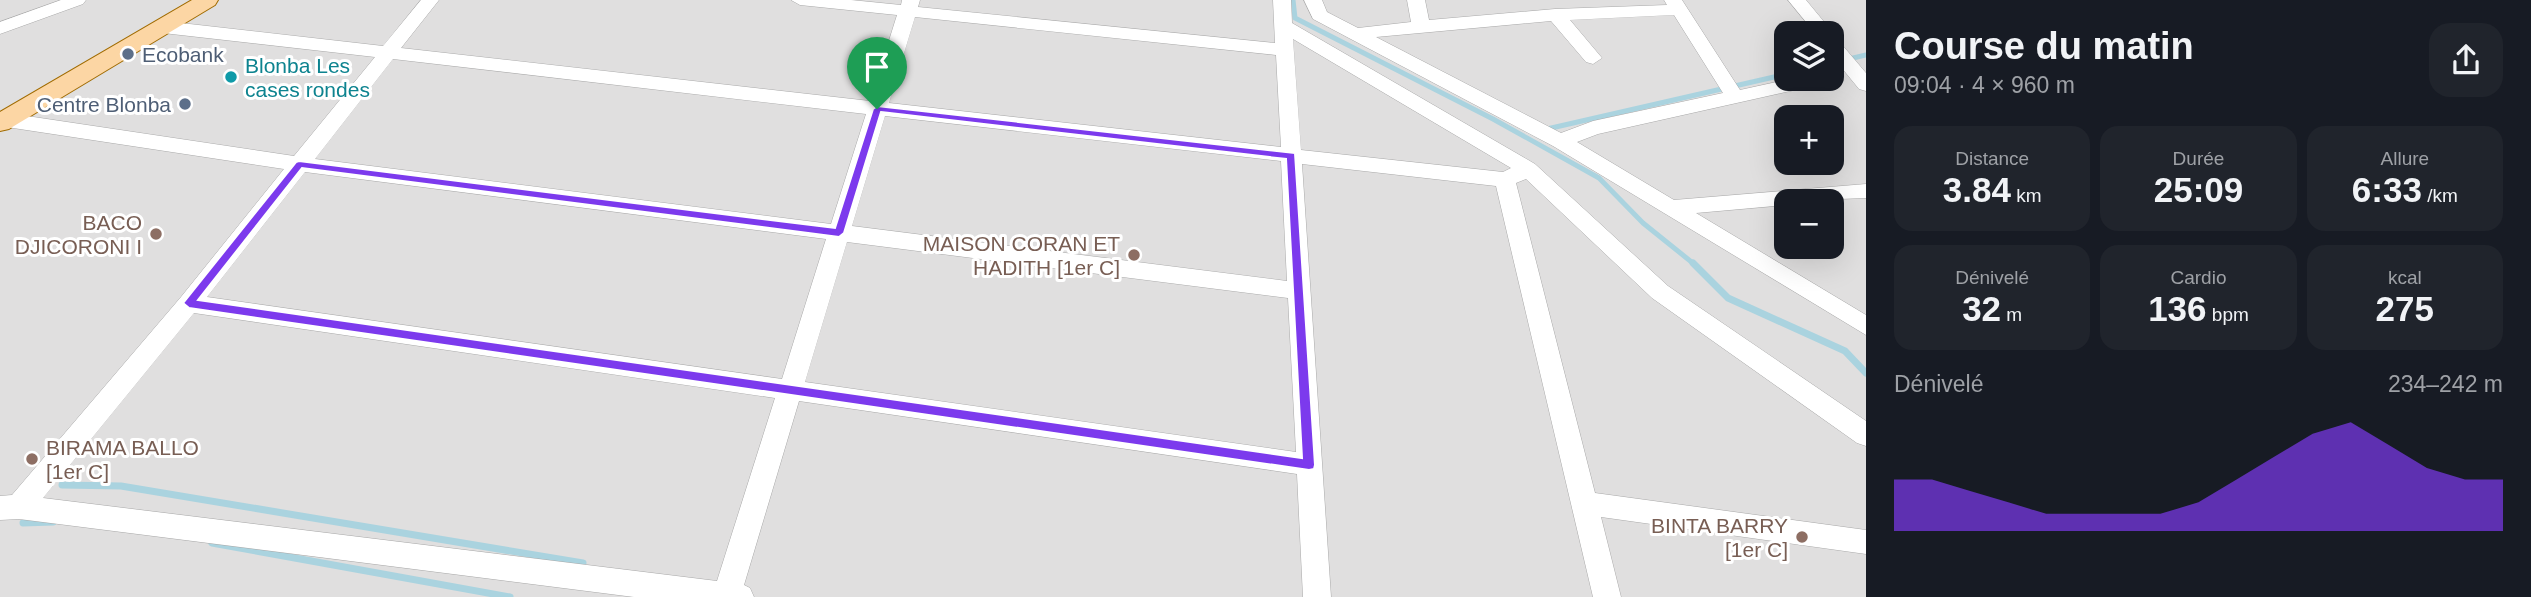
<!DOCTYPE html>
<html lang="fr">
<head>
<meta charset="utf-8">
<style>
	:root { --surface:#171b24; --page:#20242c; --text:#f1f3f6; --muted:#9ea1a6; --accent:#7c3aed }
	body { margin:0; font-family:Helvetica,sans-serif; background:var(--page); color:var(--text); height:100vh; display:flex; flex-direction:column; font-size:26px; white-space:nowrap }
	* { box-sizing:border-box; margin:0 }
	p { font-size:23px; color:var(--muted) }
	.icon { flex:none; width:38px; height:38px; fill:none; stroke:currentColor; stroke-width:2; stroke-linecap:round; stroke-linejoin:round }
	.map { position:relative; flex:1; overflow:hidden }
	.side { display:flex; flex-direction:column; background:var(--surface); width:665px }
	.side>* { flex:none }
	.buttons { position:absolute; left:1774px; top:21px; display:grid; gap:14px }
	.buttons a { display:grid; place-items:center; width:70px; height:70px; border-radius:14px; background:var(--surface); box-shadow:0 7px 28px #0002; font-size:35px }
	.pin { position:absolute; display:grid; place-items:center; width:60px; height:60px; color:#fff; margin:-72px -30px; border-radius:50% 50% 50% 0; rotate:-45deg; box-shadow:0 0 7px #0007 }
	.pin .icon { rotate:45deg }
	.round { display:grid; place-items:center; flex:none; width:74px; height:74px; border-radius:21px; background:var(--page) }
	.headline { display:flex; align-items:center; justify-content:space-between; height:119px; padding:0 28px }
	h1 { font-size:38px; font-weight:800; line-height:52px }
	.stats { display:grid; grid-template-columns:repeat(3,1fr); gap:10px; height:119px; padding:7px 28px }
	.stats div { display:grid; align-content:center; border-radius:18px; background:var(--page); text-align:center }
	.stats b { font-size:35px; font-weight:800 }
	.stats small { font-size:19px; font-weight:400 }
	.stats p { font-size:19px }
	.chart { height:196px; padding:14px 28px }
	.chart p { display:flex; justify-content:space-between }
	.chart svg { width:100%; height:126px; margin-top:7px; fill:var(--accent); opacity:.7 }
	main { display:flex; flex:1; min-height:0 }
	.map>svg:first-child { display:block }
	.residential { fill:#e0dfdf; fill-rule:evenodd }
	.lines { fill:none; stroke-linecap:round; stroke-linejoin:round }
	.stream-far1 { stroke:#aad3df; stroke-width:5 }
	.stream { stroke:#aad3df; stroke-width:7 }
	.minor-casing { stroke:#a9a9a9; stroke-width:1 }
	.major-casing { stroke:#a06b00; stroke-width:2 }
	.minor { fill:#fff; fill-rule:evenodd }
	.major { fill:#fcd6a4; fill-rule:evenodd }
	.route { fill:#7c3aed; stroke:#fff; stroke-width:2; fill-rule:evenodd }
	.service-dot { fill:#5c6f8a; stroke:#fff; stroke-width:2.5 }
	.culture-dot { fill:#0f9aa8; stroke:#fff; stroke-width:2.5 }
	.education-dot { fill:#8d6e63; stroke:#fff; stroke-width:2.5 }
	.labels { text-anchor:middle; dominant-baseline:central; stroke-width:6; stroke-linejoin:round; paint-order:stroke }
	.service-label { font-size:21px; fill:#4e5e75; stroke:#fff; text-anchor:start }
	.culture-label { font-size:21px; fill:#0d838f; stroke:#fff; text-anchor:start }
	.education-label { font-size:21px; fill:#785e54; stroke:#fff; text-anchor:end }
</style>
</head>
<body>
<main>
<div class="map">
<svg width="1866" height="597" viewBox="0 0 1866 597">
	<rect width="100%" height="100%" fill="#f2efe9"/>
	<!-- residential -->
	<path class="residential" d="M 0,0 L 1866,0 L 1866,597 L 0,597 ZM 1787,33 L 1832,33 L 1832,79 L 1787,79 ZM 1787,117 L 1832,117 L 1832,163 L 1787,163 ZM 1787,201 L 1832,201 L 1832,247 L 1787,247 Z"/>
	<g class="lines">
		<!-- stream-far1 -->
		<g class="stream-far1">
			<path d="M 1293,0 L 1295,18 L 1493,119 L 1599,178 L 1643,223 L 1694,264"/>
			<path d="M 1832,63 L 1866,55"/>
			<path d="M 1547,129 L 1787,74"/>
		</g>
		<!-- stream -->
		<g class="stream">
			<path d="M 1693,263 L 1728,298 L 1845,351 L 1866,373"/>
			<path d="M 62,485 L 121,486 L 583,563"/>
			<path d="M 23,523 L 53,522"/>
			<path d="M 212,543 L 510,597"/>
		</g>
		<!-- minor casing -->
		<g class="minor-casing">
			<g id="minor">
				<path d="M 61,0 L 86,0 L 83,4 L 0,34 L 0,22 Z"/>
				<path d="M 421,0 L 439,0 L 401,48 L 870,101 L 897,15 L 800,5 L 791,0 L 851,0 L 901,5 L 902,0 L 920,0 L 918,7 L 1275,43 L 1273,0 L 1291,0 L 1292,23 L 1535,164 L 1668,286 L 1866,421 L 1866,446 L 1857,443 L 1652,298 L 1526,179 L 1516,183 L 1595,493 L 1866,530 L 1866,554 L 1601,517 L 1621,597 L 1593,597 L 1496,186 L 1302,164 L 1331,597 L 1303,597 L 1297,474 L 799,401 L 744,585 L 750,588 L 754,597 L 634,597 L 19,519 L 0,520 L 0,496 L 12,495 L 181,297 L 284,169 L 0,126 L 0,112 L 294,156 L 375,57 L 163,33 L 157,31 L 154,27 L 157,23 L 163,21 L 383,46 ZM 915,17 L 1276,55 L 1281,147 L 889,103 ZM 1293,39 L 1511,168 L 1503,172 L 1301,150 ZM 393,59 L 866,114 L 831,224 L 315,159 ZM 885,116 L 1281,161 L 1287,281 L 852,226 ZM 305,172 L 826,239 L 782,379 L 207,297 ZM 847,242 L 1288,298 L 1296,452 L 805,382 ZM 194,313 L 775,398 L 717,581 L 43,498 Z"/>
				<path d="M 1304,0 L 1322,0 L 1327,12 L 1358,28 L 1411,22 L 1407,0 L 1425,0 L 1429,20 L 1555,9 L 1667,5 L 1664,0 L 1682,0 L 1740,90 L 1790,79 L 1826,79 L 1824,83 L 1817,85 L 1598,134 L 1577,142 L 1674,200 L 1866,184 L 1866,198 L 1787,201 L 1787,205 L 1696,213 L 1866,315 L 1866,335 L 1553,146 L 1313,19 ZM 1674,15 L 1723,93 L 1593,121 L 1561,133 L 1376,37 L 1551,21 L 1586,62 L 1593,64 L 1602,58 L 1570,20 Z"/>
				<path d="M 1788,0 L 1806,0 L 1830,29 L 1833,33 L 1832,34 L 1815,33 Z"/>
				<path d="M 1832,38 L 1838,40 L 1866,73 L 1866,91 L 1859,89 L 1832,56 Z"/>
			</g>
		</g>
		<!-- major casing -->
		<g class="major-casing">
			<path id="major" d="M 192,0 L 218,0 L 215,5 L 9,129 L 0,131 L 0,112 Z"/>
		</g>
		<!-- minor -->
		<use href="#minor" class="minor"/>
		<!-- major -->
		<use href="#major" class="major"/>
	</g>
	<!-- route -->
	<path class="route" d="M 877,106 L 1295,153 L 1315,465 L 1314,469 L 1309,470 L 189,308 L 183,303 L 296,162 L 299,161 L 835,228 L 873,109 ZM 881,112 L 1286,159 L 1302,458 L 198,300 L 302,168 L 839,237 L 844,233 Z"/>
	<!-- markers -->
	<g class="service-dot">
		<circle cx="128" cy="54" r="7"/>
		<circle cx="185" cy="104" r="7"/>
	</g>
	<circle class="culture-dot" cx="231" cy="77" r="7"/>
	<g class="education-dot">
		<circle cx="156" cy="234" r="7"/>
		<circle cx="1134" cy="255" r="7"/>
		<circle cx="32" cy="459" r="7"/>
		<circle cx="1802" cy="537" r="7"/>
	</g>
	<g class="labels">
		<!-- service labels -->
		<g class="service-label">
			<text x="142" y="54">Ecobank</text>
			<text x="171" y="104" text-anchor="end">Centre Blonba</text>
		</g>
		<!-- culture labels -->
		<g class="culture-label">
			<text x="245" y="65">Blonba Les<tspan x="245" dy="24">cases rondes</tspan></text>
		</g>
		<!-- education labels -->
		<g class="education-label">
			<text x="142" y="222">BACO<tspan x="142" dy="24">DJICORONI I</tspan></text>
			<text x="1120" y="243">MAISON CORAN ET<tspan x="1120" dy="24">HADITH [1er C]</tspan></text>
			<text x="46" y="447" text-anchor="start">BIRAMA BALLO<tspan x="46" dy="24">[1er C]</tspan></text>
			<text x="1788" y="525">BINTA BARRY<tspan x="1788" dy="24">[1er C]</tspan></text>
		</g>
	</g>
</svg>
<div class="buttons">
<a><svg class="icon" aria-label="layers" viewBox="0 0 24 24"><path d="M12 4l9 5-9 5-9-5zM3 14l9 5 9-5"/></svg></a>
<a>+</a>
<a>−</a>
</div>
<div class="pin" style="left:877px;top:109px;background:#1e9e55"><svg class="icon" aria-label="arrive" viewBox="0 0 24 24"><path d="M6 21V4h12l-3 4 3 4H6"/></svg></div>
</div>
<section class="side">
<div class="headline"><div><h1>Course du matin</h1><p>09:04 · 4 × 960 m</p></div><a class="round"><svg class="icon" aria-label="share" viewBox="0 0 24 24"><path d="M12 15V3M7 8l5-5 5 5M5 13v7h14v-7"/></svg></a></div>
<div class="stats">
<div><p>Distance</p><b>3.84<small> km</small></b></div>
<div><p>Durée</p><b>25:09</b></div>
<div><p>Allure</p><b>6:33<small> /km</small></b></div>
</div>
<div class="stats">
<div><p>Dénivelé</p><b>32<small> m</small></b></div>
<div><p>Cardio</p><b>136<small> bpm</small></b></div>
<div><p>kcal</p><b>275</b></div>
</div>
<div class="chart"><p><span>Dénivelé</span>234–242 m</p>
<svg viewBox="0 0 160 44" preserveAspectRatio="none"><path d="M0 44V26L10 26L20 30L30 34L40 38L50 38L60 38L70 38L80 34L90 26L100 18L110 10L120 6L130 14L140 22L150 26L160 26V44z"/></svg>
</div>
</section>
</main>
</body>
</html>
